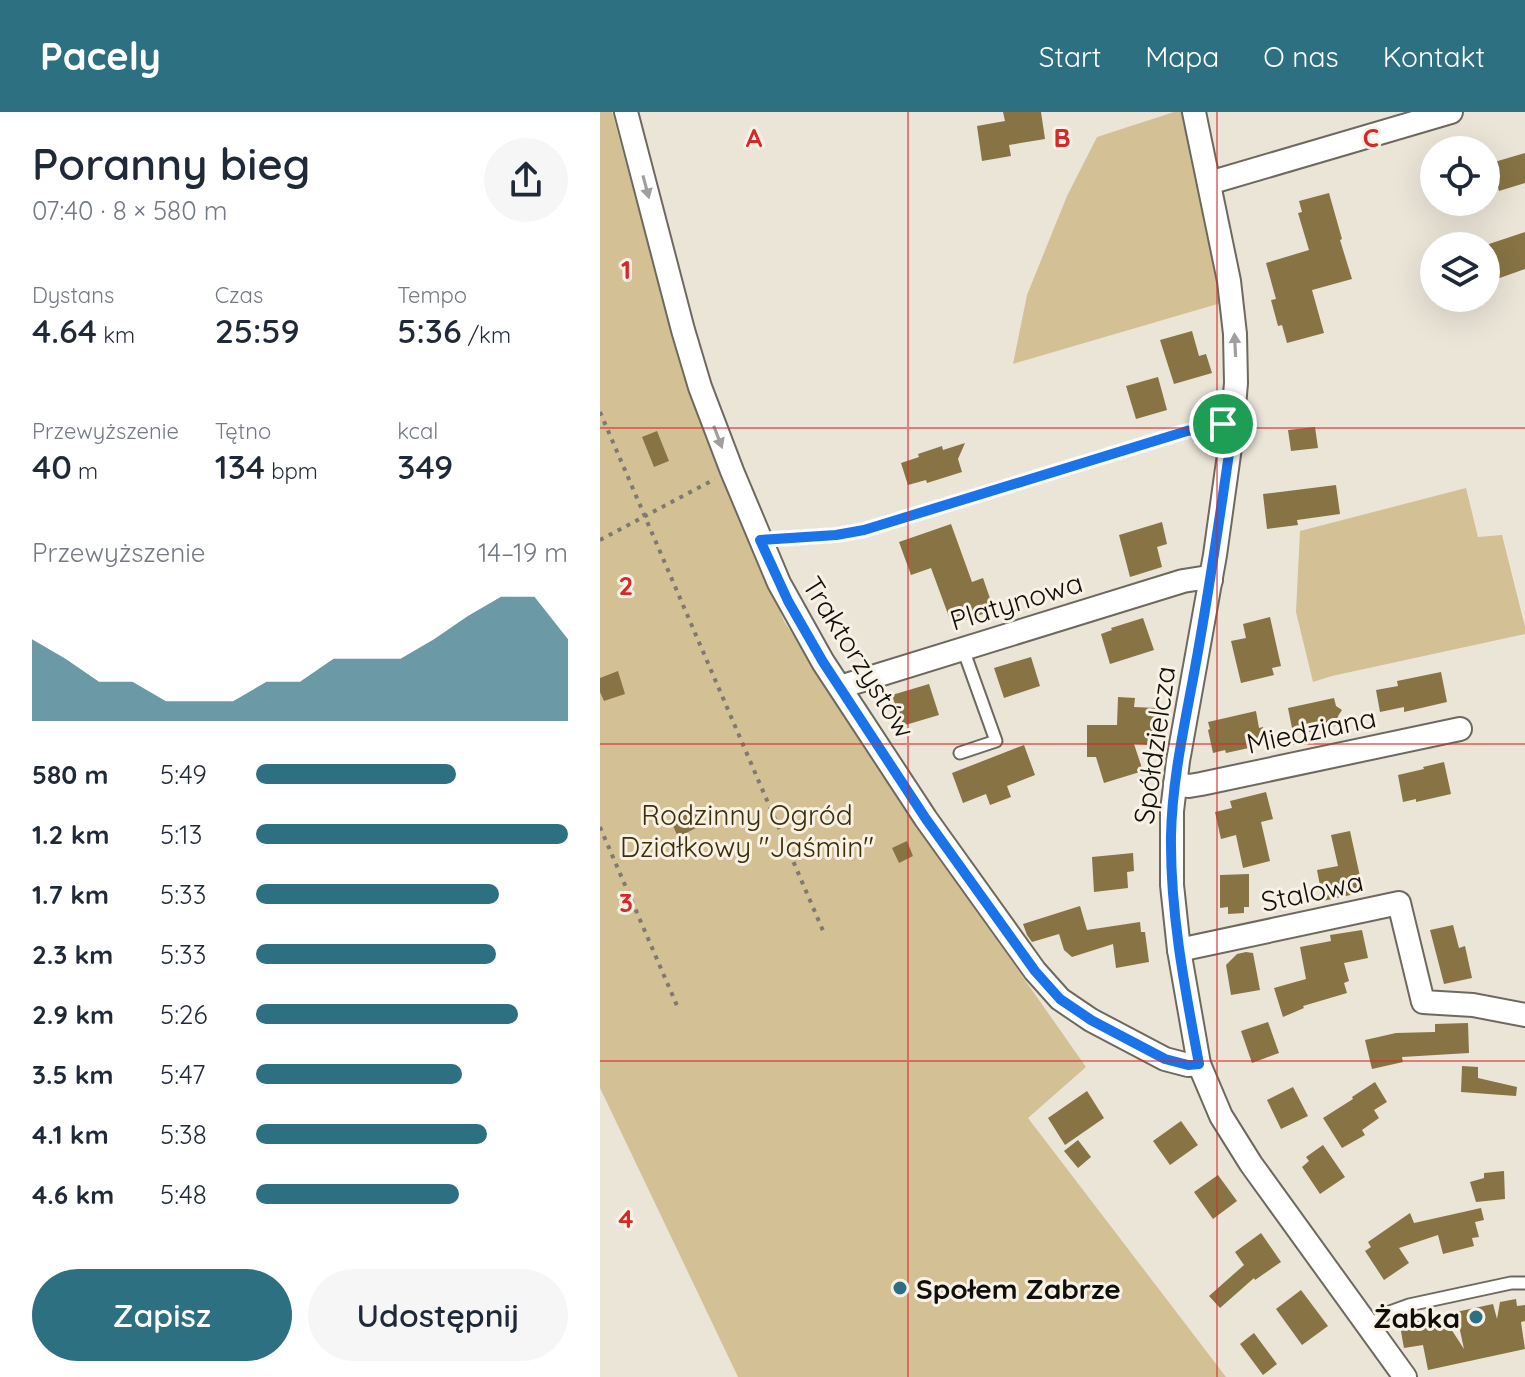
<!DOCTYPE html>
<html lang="pl">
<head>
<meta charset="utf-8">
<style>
	:root { --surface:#fff; --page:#f6f6f7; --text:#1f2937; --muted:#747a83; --accent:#2d7081 }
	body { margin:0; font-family:Quicksand,sans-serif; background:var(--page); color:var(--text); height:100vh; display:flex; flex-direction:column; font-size:30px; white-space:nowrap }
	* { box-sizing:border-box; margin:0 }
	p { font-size:26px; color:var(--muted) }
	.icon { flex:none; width:44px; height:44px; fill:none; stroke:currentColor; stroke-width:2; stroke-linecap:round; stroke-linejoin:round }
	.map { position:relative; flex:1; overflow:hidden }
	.panel { display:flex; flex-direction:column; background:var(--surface); width:600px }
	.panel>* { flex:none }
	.controls { position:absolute; left:820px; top:24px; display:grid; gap:16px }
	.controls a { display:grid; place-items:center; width:80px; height:80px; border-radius:50%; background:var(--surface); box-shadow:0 8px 32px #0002; font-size:40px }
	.pin { position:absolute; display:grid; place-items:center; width:68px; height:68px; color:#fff; margin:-34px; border:4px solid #fff; border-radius:50%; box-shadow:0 2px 8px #0007 }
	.round { display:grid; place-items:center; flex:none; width:84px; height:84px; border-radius:42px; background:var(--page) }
	.headline { display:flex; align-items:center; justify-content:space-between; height:136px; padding:0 32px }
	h1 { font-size:44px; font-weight:600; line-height:60px }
	.stats { display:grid; grid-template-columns:repeat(3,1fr); gap:12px; height:136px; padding:8px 32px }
	.stats div { display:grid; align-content:center }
	.stats b { font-size:34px; font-weight:600 }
	.stats small { font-size:22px; font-weight:400 }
	.stats p { font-size:22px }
	.chart { height:224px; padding:16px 32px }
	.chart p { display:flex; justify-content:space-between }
	.chart svg { width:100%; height:144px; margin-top:8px; fill:var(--accent); opacity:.7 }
	.primary-button { display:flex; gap:16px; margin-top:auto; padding:16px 32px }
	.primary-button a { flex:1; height:92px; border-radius:48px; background:var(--accent); color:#fff; font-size:32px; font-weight:600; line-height:92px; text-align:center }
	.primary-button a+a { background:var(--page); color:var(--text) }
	ul { padding:0 32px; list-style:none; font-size:26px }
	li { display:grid; grid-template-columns:128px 96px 1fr; align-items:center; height:60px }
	li i { height:20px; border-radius:10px; background:var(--accent) }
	header { display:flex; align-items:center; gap:48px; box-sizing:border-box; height:112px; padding:0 40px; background:var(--accent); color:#fff }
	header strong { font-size:38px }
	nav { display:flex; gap:44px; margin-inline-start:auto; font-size:28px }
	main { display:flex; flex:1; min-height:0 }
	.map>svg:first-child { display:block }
	.green { fill:#d4c095 }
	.building { fill:#877344 }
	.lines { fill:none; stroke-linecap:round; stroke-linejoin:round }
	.service-casing { stroke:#6e695e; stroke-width:15 }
	.minor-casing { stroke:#6e695e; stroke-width:26 }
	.path { stroke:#7e7a71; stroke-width:4; stroke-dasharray:4 6; stroke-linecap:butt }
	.service { stroke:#fff; stroke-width:11 }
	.minor { stroke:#fff; stroke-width:22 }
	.oneway { fill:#a09f9d }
	.route-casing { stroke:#fff; stroke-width:16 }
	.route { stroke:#1a73e8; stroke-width:10 }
	.grid { fill:none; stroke:#d62828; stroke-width:2; stroke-opacity:0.55 }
	.poi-dot { fill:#2d7081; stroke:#f8f2e6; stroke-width:3 }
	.labels { text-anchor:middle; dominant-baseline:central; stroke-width:6; stroke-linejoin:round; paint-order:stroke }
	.street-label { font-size:28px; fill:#110f0b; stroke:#f8f2e6 }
	.park-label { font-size:28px; fill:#3e2e05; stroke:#f8f2e6 }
	.poi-label { font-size:28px; font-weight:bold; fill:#110f0b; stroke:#f8f2e6; text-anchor:start }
	.grid-label { font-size:26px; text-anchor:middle; font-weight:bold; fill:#d62828; stroke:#f8f2e6; stroke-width:6; stroke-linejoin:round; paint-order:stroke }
</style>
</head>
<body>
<header>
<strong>Pacely</strong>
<nav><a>Start</a><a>Mapa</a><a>O nas</a><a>Kontakt</a></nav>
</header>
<main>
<section class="panel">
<div class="headline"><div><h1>Poranny bieg</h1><p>07:40 · 8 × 580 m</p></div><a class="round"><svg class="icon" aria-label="share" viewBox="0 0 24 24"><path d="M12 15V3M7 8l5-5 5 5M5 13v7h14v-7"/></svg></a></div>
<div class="stats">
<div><p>Dystans</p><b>4.64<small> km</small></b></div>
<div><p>Czas</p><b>25:59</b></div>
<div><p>Tempo</p><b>5:36<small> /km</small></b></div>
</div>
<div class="stats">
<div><p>Przewyższenie</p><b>40<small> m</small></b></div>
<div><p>Tętno</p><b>134<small> bpm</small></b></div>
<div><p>kcal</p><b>349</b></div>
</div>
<div class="chart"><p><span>Przewyższenie</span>14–19 m</p>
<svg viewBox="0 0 160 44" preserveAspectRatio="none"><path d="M0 44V19L10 25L20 32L30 32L40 38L50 38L60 38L70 32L80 32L90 25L100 25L110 25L120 19L130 12L140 6L150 6L160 19V44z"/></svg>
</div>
<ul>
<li><b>580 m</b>5:49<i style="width:64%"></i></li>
<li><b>1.2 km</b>5:13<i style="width:100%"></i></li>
<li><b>1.7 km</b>5:33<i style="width:78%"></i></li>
<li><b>2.3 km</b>5:33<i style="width:77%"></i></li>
<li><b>2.9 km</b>5:26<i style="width:84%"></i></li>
<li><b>3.5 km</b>5:47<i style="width:66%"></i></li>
<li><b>4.1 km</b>5:38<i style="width:74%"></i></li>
<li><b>4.6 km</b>5:48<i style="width:65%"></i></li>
</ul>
<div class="primary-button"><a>Zapisz</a><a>Udostępnij</a></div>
</section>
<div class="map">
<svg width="925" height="1265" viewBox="0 0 925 1265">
	<rect width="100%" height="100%" fill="#ebe5d8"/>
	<!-- green -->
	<g class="green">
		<path d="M 0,0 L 12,0 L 85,268 L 184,509 L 359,774 L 486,955 L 428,1006 L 626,1265 L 138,1265 L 0,976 Z"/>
		<path d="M 574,0 L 584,0 L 621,191 L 413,252 L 427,183 L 467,84 L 497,25 Z"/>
		<path d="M 866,376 L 878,425 L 902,423 L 925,515 L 925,522 L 732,564 L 713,570 L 696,500 L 700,419 Z"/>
	</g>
	<!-- building -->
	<g class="building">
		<path d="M 403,0 L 441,0 L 445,27 L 409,33 L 411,44 L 382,49 L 377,14 L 405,9 Z"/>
		<path d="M 925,41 L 925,71 L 899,79 L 891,51 Z"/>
		<path d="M 729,81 L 742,127 L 740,128 L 752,167 L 712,178 L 724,221 L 687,231 L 682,213 L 678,214 L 671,188 L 676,187 L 666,151 L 709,138 L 698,101 L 702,100 L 699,89 Z"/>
		<path d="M 925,120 L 925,157 L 894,168 L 886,142 L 886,134 L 883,134 Z"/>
		<path d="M 592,219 L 599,244 L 606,242 L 612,261 L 574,272 L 560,228 Z"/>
		<path d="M 558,265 L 567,298 L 536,307 L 526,274 Z"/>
		<path d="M 715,315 L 718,336 L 691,339 L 688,318 Z"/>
		<path d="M 57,319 L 69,349 L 54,355 L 42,325 Z"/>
		<path d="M 365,331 L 358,347 L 362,360 L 327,371 L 326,368 L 308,373 L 301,351 L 319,345 L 318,342 L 342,334 L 343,338 Z"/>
		<path d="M 736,373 L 740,402 L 697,408 L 698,413 L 667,417 L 663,382 Z"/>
		<path d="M 562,410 L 567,432 L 557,435 L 562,455 L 530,465 L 519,423 Z"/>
		<path d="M 351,412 L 372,470 L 383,466 L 394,498 L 352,513 L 331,456 L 311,463 L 299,430 Z"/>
		<path d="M 670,505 L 681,554 L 672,556 L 674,563 L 641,571 L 631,529 L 646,526 L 643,512 Z"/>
		<path d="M 543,506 L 554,538 L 510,552 L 501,522 L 512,518 L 511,516 Z"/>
		<path d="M 431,545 L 440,574 L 404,586 L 394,556 Z"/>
		<path d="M 18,559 L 25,582 L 4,589 L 0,580 L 0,566 Z"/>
		<path d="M 841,560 L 847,590 L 804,600 L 804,595 L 780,600 L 776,578 L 798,574 L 797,569 Z"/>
		<path d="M 329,572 L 339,603 L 302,614 L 292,583 Z"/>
		<path d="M 518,585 L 535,586 L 534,595 L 557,596 L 556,633 L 534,632 L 543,659 L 504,671 L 496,645 L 487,645 L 487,613 L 517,613 Z"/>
		<path d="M 734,586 L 736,594 L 742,598 L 738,604 L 740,613 L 709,620 L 709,617 L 693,621 L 688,596 Z"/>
		<path d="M 656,599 L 659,616 L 663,615 L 667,632 L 626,641 L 625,638 L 613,641 L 608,618 L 610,617 L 608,610 Z"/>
		<path d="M 424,633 L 435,663 L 407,674 L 411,685 L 390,693 L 386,682 L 363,691 L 352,661 Z"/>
		<path d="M 844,650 L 851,682 L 816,690 L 816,687 L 803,690 L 798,663 L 824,657 L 823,655 Z"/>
		<path d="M 666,680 L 673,707 L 661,710 L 670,749 L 643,756 L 636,723 L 621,727 L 615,700 L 632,696 L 630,689 Z"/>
		<path d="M 95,695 L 104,712 L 78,725 L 70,707 Z"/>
		<path d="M 750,719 L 761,769 L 758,770 L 760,778 L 755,780 L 755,782 L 723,789 L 717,758 L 738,754 L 731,723 Z"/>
		<path d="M 307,729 L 313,744 L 299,751 L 292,736 Z"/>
		<path d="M 533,741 L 534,759 L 527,760 L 528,776 L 494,780 L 492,745 Z"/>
		<path d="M 649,762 L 649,795 L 644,795 L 644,801 L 628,802 L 628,795 L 620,796 L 620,763 Z"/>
		<path d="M 480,794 L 487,818 L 540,810 L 541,820 L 545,820 L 549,850 L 516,856 L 513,832 L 472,845 L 464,838 L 459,822 L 432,830 L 427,823 L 423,812 Z"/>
		<path d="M 853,813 L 859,836 L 865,834 L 872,866 L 844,872 L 830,818 Z"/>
		<path d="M 762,818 L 768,846 L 744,851 L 749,869 L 744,871 L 747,881 L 703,894 L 704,896 L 683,905 L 674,876 L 706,867 L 700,835 L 731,829 L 730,823 Z"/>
		<path d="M 646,840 L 653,841 L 660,878 L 631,883 L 626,853 L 637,842 Z"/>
		<path d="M 668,910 L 679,941 L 652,951 L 641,919 Z"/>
		<path d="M 868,911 L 869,941 L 802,945 L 803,950 L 772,957 L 765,928 L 796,921 L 835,920 L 835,912 Z"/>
		<path d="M 862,954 L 878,955 L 878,966 L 917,975 L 916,984 L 861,980 Z"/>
		<path d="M 775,970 L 787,990 L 774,998 L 779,1006 L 762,1018 L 765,1023 L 742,1036 L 723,1006 L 753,987 L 752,985 Z"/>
		<path d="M 693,975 L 708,1004 L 681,1017 L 667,988 Z"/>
		<path d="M 487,979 L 504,1006 L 465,1033 L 448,1006 Z"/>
		<path d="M 581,1009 L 598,1033 L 570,1053 L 553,1029 Z"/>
		<path d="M 478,1028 L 491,1045 L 478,1056 L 464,1039 Z"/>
		<path d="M 723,1033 L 745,1065 L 720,1082 L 702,1055 L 709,1049 L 706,1045 Z"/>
		<path d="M 904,1059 L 905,1087 L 876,1090 L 870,1070 L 884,1066 L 884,1061 Z"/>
		<path d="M 618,1063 L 637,1089 L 613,1107 L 594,1080 Z"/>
		<path d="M 881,1096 L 884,1108 L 875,1110 L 879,1125 L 872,1126 L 874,1134 L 843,1142 L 838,1123 L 799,1136 L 809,1151 L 784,1168 L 765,1139 L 771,1135 L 768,1130 L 810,1101 L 814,1111 Z"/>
		<path d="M 661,1121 L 681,1150 L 655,1168 L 654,1166 L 620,1196 L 609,1184 L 644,1153 L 635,1140 Z"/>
		<path d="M 701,1178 L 728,1214 L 702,1233 L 676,1197 Z"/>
		<path d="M 916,1187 L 917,1194 L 925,1193 L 925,1209 L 921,1210 L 925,1237 L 828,1258 L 823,1233 L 804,1236 L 800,1214 L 842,1203 L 864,1237 L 856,1200 L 893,1192 L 897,1207 L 900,1190 Z"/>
		<path d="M 654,1221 L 677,1252 L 663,1263 L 640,1232 Z"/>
	</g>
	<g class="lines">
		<!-- service casing -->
		<g class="service-casing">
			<g id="service">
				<path d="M 160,428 L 236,423 L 264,418 L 587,319 L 613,313 L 633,312"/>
				<path d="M 360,641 L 396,629 L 363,537"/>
				<path d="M 768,1215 L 787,1201 L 809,1193 L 911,1171 L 925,1171"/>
			</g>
		</g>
		<!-- minor casing -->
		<g class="minor-casing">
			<g id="minor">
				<path d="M 26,0 L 83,218 L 100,275 L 132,359 L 179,471 L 223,550 L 326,707 L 435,859 L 460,887 L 491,908 L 565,947 L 588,953 L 599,952"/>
				<path d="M 594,0 L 629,169 L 635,222 L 636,271 L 631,328 L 615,443 L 578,649 L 572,699 L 572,773 L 579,838 L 599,952 L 621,1004 L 651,1052 L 805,1265"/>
				<path d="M 609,71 L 851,0"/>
				<path d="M 240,575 L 583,469 L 602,466 L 611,468"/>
				<path d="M 575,672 L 589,674 L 601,672 L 860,617"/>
				<path d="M 579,838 L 799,791 L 823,890 L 873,893 L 925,903"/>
			</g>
		</g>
		<!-- path -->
		<g class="path">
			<path d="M 0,300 L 224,821"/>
			<path d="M 0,428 L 115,367"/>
			<path d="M 0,715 L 78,896"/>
		</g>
		<!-- service -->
		<use href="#service" class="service"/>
		<!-- minor -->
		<use href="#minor" class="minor"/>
	</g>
	<!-- one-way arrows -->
	<defs><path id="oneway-solid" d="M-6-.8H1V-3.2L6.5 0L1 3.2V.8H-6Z" transform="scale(2)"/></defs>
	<g class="oneway">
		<use href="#oneway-solid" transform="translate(46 75) rotate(75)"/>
		<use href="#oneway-solid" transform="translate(635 233) rotate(-93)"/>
		<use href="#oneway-solid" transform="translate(118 325) rotate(69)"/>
	</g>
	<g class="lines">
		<!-- route casing -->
		<g class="route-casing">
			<path id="route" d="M 623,312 L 633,312 L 631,328 C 620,404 609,480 595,556 C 585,611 572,668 571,724 C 570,801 585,877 599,952 L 588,953 L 565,947 L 491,908 L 460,887 L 435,859 L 326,707 L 223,550 L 188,489 L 160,428 L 236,423 L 264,418 L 587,319 Z"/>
		</g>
		<!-- route -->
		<use href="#route" class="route"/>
	</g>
	<!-- grid -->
	<path class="grid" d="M 308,0 L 308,1265M 617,0 L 617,1265M 0,316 L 925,316M 0,632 L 925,632M 0,949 L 925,949"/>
	<!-- markers -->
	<g class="poi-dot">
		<circle cx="300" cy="1176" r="8"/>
		<circle cx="876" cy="1205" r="8"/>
	</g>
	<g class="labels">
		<!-- street labels -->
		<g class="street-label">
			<text transform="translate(416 489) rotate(-17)">Platynowa</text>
			<text transform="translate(259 545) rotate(58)">Traktorzystów</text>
			<text transform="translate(711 618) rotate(-12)">Miedziana</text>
			<text transform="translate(554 633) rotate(-82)">Spółdzielcza</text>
			<text transform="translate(712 779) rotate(-12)">Stalowa</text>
		</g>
		<!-- park labels -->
		<g class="park-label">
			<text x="147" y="702">Rodzinny Ogród<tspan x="147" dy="32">Działkowy "Jaśmin"</tspan></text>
		</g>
		<!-- poi labels -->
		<g class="poi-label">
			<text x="316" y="1176">Społem Zabrze</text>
			<text x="860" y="1205" text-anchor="end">Żabka</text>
		</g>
	</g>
	<g class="grid-label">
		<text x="154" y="35">A</text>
		<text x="462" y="35">B</text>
		<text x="771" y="35">C</text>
		<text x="26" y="167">1</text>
		<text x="26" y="483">2</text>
		<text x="26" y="800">3</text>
		<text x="26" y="1116">4</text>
	</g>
</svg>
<div class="controls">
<a><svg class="icon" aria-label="locate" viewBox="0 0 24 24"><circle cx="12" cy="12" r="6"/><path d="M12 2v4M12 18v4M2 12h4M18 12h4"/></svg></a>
<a><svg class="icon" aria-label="layers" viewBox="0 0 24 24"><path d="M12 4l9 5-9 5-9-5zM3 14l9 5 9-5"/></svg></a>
</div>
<div class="pin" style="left:623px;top:312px;background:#1e9e55"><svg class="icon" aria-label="arrive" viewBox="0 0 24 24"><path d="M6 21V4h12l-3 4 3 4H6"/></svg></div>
</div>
</main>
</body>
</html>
